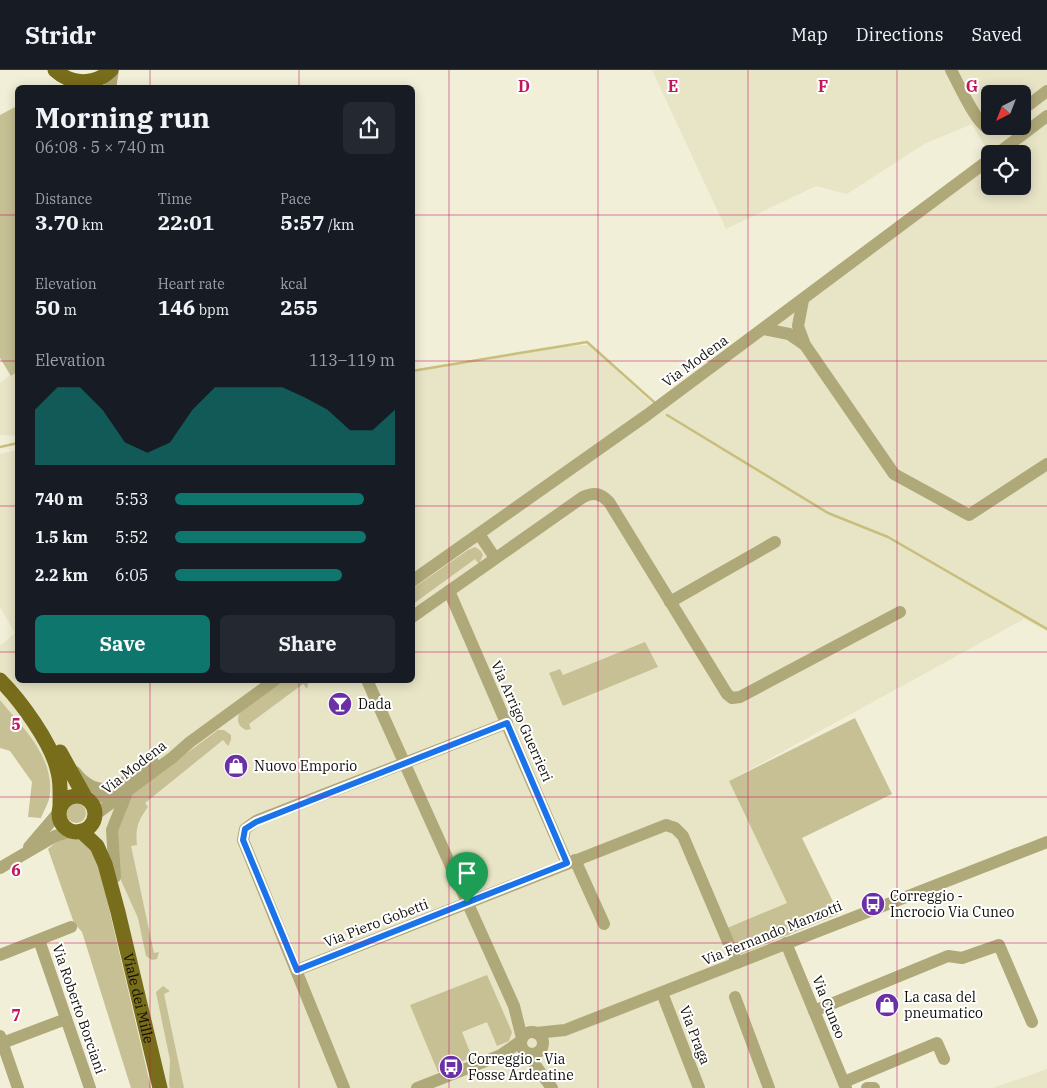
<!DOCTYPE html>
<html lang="en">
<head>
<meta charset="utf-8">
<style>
	:root { --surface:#171b24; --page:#242831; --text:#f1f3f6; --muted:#9ea1a6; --line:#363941; --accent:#0f766e }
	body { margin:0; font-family:"IBM Plex Serif",serif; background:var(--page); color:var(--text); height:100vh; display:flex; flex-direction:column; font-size:19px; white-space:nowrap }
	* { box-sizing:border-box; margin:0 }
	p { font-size:16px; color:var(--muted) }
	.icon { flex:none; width:28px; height:28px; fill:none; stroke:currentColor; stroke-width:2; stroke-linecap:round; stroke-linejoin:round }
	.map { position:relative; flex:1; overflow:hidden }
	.panel { position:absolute; left:15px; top:15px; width:400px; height:598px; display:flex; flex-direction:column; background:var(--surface); border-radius:8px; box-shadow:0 2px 12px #0003 }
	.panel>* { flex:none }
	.needle { width:32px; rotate:222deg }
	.controls { position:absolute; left:981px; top:15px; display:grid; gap:10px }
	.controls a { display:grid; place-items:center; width:50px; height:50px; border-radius:8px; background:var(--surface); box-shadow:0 2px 12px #0003; font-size:25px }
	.pin { position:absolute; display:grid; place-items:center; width:42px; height:42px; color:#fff; margin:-51px -21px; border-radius:50% 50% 50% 0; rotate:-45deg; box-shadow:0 0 5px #0007 }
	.pin .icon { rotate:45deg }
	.round { display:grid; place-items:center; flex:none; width:52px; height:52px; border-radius:8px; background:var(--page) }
	.summary { display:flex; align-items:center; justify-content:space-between; height:85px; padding:0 20px }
	h1 { font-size:28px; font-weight:700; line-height:38px }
	.stats { display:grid; grid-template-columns:repeat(3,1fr); gap:8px; height:85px; padding:5px 20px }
	.stats div { display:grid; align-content:center }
	.stats b { font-size:21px; font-weight:700 }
	.stats small { font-size:14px; font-weight:400 }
	.stats p { font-size:14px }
	.chart { height:140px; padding:10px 20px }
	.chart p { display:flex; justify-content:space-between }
	.chart svg { width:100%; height:90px; margin-top:5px; fill:var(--accent); opacity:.7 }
	.action { display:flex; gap:10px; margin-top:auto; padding:10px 20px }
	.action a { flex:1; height:58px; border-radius:8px; background:var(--accent); color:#fff; font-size:20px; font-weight:700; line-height:58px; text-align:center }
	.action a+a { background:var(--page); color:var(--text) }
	ul { padding:0 20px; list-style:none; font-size:16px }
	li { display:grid; grid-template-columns:80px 60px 1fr; align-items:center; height:38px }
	li i { height:12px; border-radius:6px; background:var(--accent) }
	header { display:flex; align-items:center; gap:30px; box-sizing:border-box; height:70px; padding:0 25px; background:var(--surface); border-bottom:1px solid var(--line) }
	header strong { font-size:24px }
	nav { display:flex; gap:28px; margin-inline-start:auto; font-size:18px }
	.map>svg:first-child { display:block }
	.built { fill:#e8e4c6; fill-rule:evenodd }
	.green { fill:#c6c094 }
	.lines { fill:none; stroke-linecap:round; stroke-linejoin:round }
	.stream { stroke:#c9bf7d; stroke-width:2.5 }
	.minor { stroke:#afa878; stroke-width:12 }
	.major { stroke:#786d1a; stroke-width:15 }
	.route-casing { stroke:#fff; stroke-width:10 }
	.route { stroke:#1a73e8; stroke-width:6 }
	.grid { fill:none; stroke:#c2185b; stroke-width:1; stroke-opacity:0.55 }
	.labels { text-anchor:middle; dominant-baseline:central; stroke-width:4; stroke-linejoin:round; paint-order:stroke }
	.street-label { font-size:14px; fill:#0f0e07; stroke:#fff }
	.poi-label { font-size:14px; fill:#0f0e07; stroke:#fff; text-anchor:start }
	.grid-label { font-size:16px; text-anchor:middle; font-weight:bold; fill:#c2185b; stroke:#fff; stroke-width:4; stroke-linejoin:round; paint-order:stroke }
</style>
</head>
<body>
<header>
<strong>Stridr</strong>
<nav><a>Map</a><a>Directions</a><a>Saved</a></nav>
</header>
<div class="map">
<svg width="1047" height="1018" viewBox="0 0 1047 1018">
	<rect width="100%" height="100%" fill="#f2efd8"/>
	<!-- built -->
	<g class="built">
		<path d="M 652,0 L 1047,0 L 1047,561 L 1024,549 L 729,711 L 792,831 L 789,875 L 849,1018 L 164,1018 L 105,780 L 51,725 L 49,704 L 40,680 L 0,630 L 0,576 L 15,563 L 0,537 L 0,384 L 17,380 L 18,610 L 412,610 L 413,300 L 546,277 L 589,275 L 660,341 L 990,88 L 990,116 L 1022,116 L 1022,84 L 990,85 L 972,54 L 924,74 L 847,124 L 816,116 L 726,159 ZM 990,24 L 1022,24 L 1022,56 L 990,56 Z"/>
		<path d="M 17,301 L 17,366 L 0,365 L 0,313 Z"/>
		<path d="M 1047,999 L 1047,1018 L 993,1018 Z"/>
	</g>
	<!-- green -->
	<g class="green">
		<path d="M 17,36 L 18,301 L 11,306 L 0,288 L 0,45 Z"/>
		<path d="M 475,477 L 481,481 L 483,485 L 479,494 L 475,489 L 413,534 L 412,519 L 468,480 Z"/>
		<path d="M 645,572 L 658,597 L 563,636 L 549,603 L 560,599 L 563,605 Z"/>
		<path d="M 284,610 L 309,610 L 307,619 L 303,614 L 249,654 L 251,659 L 246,660 C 238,657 236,649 240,642 Z"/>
		<path d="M 0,630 C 22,657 53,685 50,723 C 50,731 44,740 41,748 L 28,747 L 32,712 L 10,681 L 0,678 Z"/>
		<path d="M 855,648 L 892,724 L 802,768 L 839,844 L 739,885 L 727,858 L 787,833 L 729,711 Z"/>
		<path d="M 218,660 L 224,660 L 231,665 L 231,670 L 228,676 L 223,670 L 145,733 L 148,737 C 138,750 135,759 137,775 L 131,776 L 154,883 L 159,882 L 157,889 L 152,890 L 146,886 L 138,848 L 120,808 L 115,781 L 121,740 L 133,723 Z"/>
		<circle cx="76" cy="743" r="10"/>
		<path d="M 62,767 L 81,770 L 96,783 L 151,1018 L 131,1018 L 82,862 L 74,853 L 48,779 Z"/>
		<path d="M 487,905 L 512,962 L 509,971 L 497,976 L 487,952 L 462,962 L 472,987 L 438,1002 L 410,935 Z"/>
		<path d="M 163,916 L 170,921 L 164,924 L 184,1018 L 170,1018 L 169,1015 L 170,990 L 156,922 Z"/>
	</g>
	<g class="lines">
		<!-- stream -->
		<g class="stream">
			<path d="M 412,301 L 587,272 L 654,332"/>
			<path d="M 667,345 L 828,443 L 888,467 L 1047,559"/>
			<path d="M 0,377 L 18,373"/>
		</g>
		<!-- minor -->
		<g class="minor">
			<path d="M 951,0 C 958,13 976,53 988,58 C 993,60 996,58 1000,56"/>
			<path d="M 110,18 L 113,0"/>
			<path d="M 1022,40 L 1047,21"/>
			<path d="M 997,84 L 1047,46"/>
			<path d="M 803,230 L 798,256 L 805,275 L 894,404 L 969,445 L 1047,394"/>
			<path d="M 764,259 L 789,264 L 805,275"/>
			<path d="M 479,464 L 495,488"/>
			<path d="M 412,511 L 647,345 L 990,89"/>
			<path d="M 449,521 L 567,793"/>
			<path d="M 670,532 L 775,472"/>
			<path d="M 412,547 L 583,427 C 594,422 600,423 609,432 L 727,624 L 732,628 L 740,627 L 900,542"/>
			<path d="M 367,610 L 514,936 L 522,968"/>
			<path d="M 75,702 C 85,715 99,723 116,717"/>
			<path d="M 89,730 L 108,724 L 153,692"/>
			<path d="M 95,745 L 173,687 L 190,672 L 275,610"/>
			<path d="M 29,777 L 59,742"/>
			<path d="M 575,790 L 604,854"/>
			<path d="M 0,798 L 55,766 L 71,761"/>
			<path d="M 115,807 L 112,760 L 126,725"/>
			<path d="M 39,870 L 90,1018"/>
			<path d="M 786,873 L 846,1018"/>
			<path d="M 0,885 L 71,857"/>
			<path d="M 297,900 L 666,755 L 675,758 L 683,766 L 737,893"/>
			<path d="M 662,923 L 699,1018"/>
			<path d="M 735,927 L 769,1018"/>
			<path d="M 814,941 L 948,886 L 962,888 L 999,875 L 1032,952"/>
			<circle cx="532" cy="973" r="11"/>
			<path d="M 536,963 L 565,960 L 1047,772"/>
			<path d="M 0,966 L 18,1018"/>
			<path d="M 0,974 L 66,949"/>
			<path d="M 527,984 L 552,1018"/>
			<path d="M 844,1012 L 937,973 L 944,989"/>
			<path d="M 344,1018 L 243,770 L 245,759 L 256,751 L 507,653"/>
			<path d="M 417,1018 L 501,985 L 521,971"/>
			<path d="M 867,1018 L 874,1018"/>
		</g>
		<!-- major -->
		<g class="major">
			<path d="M 55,0 C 71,15 95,16 111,0"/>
			<path d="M 0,610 C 20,630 52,673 58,702 C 61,713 60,725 60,737"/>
			<path d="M 60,682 L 85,727"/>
			<circle cx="77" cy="744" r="18"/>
			<path id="s1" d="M 81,761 L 97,776 L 105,794 L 118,842 L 160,1018"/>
		</g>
	</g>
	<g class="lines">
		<!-- route casing -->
		<g class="route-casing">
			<path id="route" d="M 507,653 L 567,793 L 297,900 L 243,770 L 245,759 L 256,752 Z"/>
		</g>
		<!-- route -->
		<use href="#route" class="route"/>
	</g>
	<!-- grid -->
	<path class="grid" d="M 150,0 L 150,18M 299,0 L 299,18M 449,0 L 449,1018M 598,0 L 598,1018M 748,0 L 748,1018M 897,0 L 897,1018M 0,145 L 18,145M 412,145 L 1047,145M 0,291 L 18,291M 412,291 L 1047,291M 0,436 L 18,436M 412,436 L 1047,436M 0,582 L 18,582M 412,582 L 1047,582M 150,610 L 150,1018M 299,610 L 299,1018M 0,727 L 1047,727M 0,873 L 1047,873"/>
	<!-- icons -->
	<defs>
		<g id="bar-disc" transform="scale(1.25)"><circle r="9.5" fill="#6b30a6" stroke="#fff"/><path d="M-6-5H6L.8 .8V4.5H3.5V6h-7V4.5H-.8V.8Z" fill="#fff"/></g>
		<g id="shop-disc" transform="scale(1.25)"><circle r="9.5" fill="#6b30a6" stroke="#fff"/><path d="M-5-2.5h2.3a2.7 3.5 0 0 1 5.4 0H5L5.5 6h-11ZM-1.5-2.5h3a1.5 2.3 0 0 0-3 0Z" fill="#fff"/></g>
		<g id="bus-disc" transform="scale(1.25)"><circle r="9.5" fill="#6b30a6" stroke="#fff"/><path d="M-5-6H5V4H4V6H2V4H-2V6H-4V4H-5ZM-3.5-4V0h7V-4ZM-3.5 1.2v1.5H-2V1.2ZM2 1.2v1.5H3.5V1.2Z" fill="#fff"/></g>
	</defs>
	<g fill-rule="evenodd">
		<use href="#bar-disc" x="340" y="634"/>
		<use href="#shop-disc" x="236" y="696"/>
		<use href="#bus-disc" x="873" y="834"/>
		<use href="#shop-disc" x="887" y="935"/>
		<use href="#bus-disc" x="451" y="997"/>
	</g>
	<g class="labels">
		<!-- street labels -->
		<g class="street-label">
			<text transform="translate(695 291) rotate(-36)">Via Modena</text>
			<text transform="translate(522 651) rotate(66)">Via Arrigo Guerrieri</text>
			<text transform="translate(134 697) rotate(-38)">Via Modena</text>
			<text transform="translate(376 853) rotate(-21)">Via Piero Gobetti</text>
			<text transform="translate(772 863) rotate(-22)">Via Fernando Manzotti</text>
			<text stroke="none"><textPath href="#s1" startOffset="180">Viale dei Mille</textPath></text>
			<text transform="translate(829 937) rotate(68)">Via Cuneo</text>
			<text transform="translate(79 939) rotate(71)">Via Roberto Borciani</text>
			<text transform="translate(695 965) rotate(69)">Via Praga</text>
		</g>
		<!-- poi labels -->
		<g class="poi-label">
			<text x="358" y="634">Dada</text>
			<text x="254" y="696">Nuovo Emporio</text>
			<text x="890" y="826">Correggio -<tspan x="890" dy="16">Incrocio Via Cuneo</tspan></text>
			<text x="904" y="927">La casa del<tspan x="904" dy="16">pneumatico</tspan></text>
			<text x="468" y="989">Correggio - Via<tspan x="468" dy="16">Fosse Ardeatine</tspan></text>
		</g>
	</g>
	<g class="grid-label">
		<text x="524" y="22">D</text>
		<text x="673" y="22">E</text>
		<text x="823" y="22">F</text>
		<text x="972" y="22">G</text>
		<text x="16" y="660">5</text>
		<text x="16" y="806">6</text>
		<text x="16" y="951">7</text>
	</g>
</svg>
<div class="controls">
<a><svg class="needle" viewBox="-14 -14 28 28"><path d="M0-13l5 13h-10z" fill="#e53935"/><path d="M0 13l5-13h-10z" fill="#9ea1a6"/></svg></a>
<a><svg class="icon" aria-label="locate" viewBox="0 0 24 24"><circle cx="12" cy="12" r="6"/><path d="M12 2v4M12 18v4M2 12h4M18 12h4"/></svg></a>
</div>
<div class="pin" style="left:467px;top:833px;background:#1e9e55"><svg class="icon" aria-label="arrive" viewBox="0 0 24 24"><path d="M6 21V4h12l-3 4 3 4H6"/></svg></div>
<section class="panel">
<div class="summary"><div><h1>Morning run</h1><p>06:08 · 5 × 740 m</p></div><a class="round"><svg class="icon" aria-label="share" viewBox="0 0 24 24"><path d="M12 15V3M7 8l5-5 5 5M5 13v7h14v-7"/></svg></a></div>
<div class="stats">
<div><p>Distance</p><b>3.70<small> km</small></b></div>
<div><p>Time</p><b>22:01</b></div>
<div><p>Pace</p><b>5:57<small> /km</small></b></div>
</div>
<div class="stats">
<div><p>Elevation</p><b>50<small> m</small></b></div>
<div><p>Heart rate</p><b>146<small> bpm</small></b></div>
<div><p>kcal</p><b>255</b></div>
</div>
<div class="chart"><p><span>Elevation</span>113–119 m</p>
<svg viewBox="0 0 160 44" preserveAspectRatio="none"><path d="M0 44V17L10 6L20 6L30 17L40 33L50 38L60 33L70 17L80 6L90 6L100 6L110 6L120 11L130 17L140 27L150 27L160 17V44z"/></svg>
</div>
<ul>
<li><b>740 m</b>5:53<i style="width:86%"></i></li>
<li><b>1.5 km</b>5:52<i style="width:87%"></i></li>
<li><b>2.2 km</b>6:05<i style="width:76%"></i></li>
</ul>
<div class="action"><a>Save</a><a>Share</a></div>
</section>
</div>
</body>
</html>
